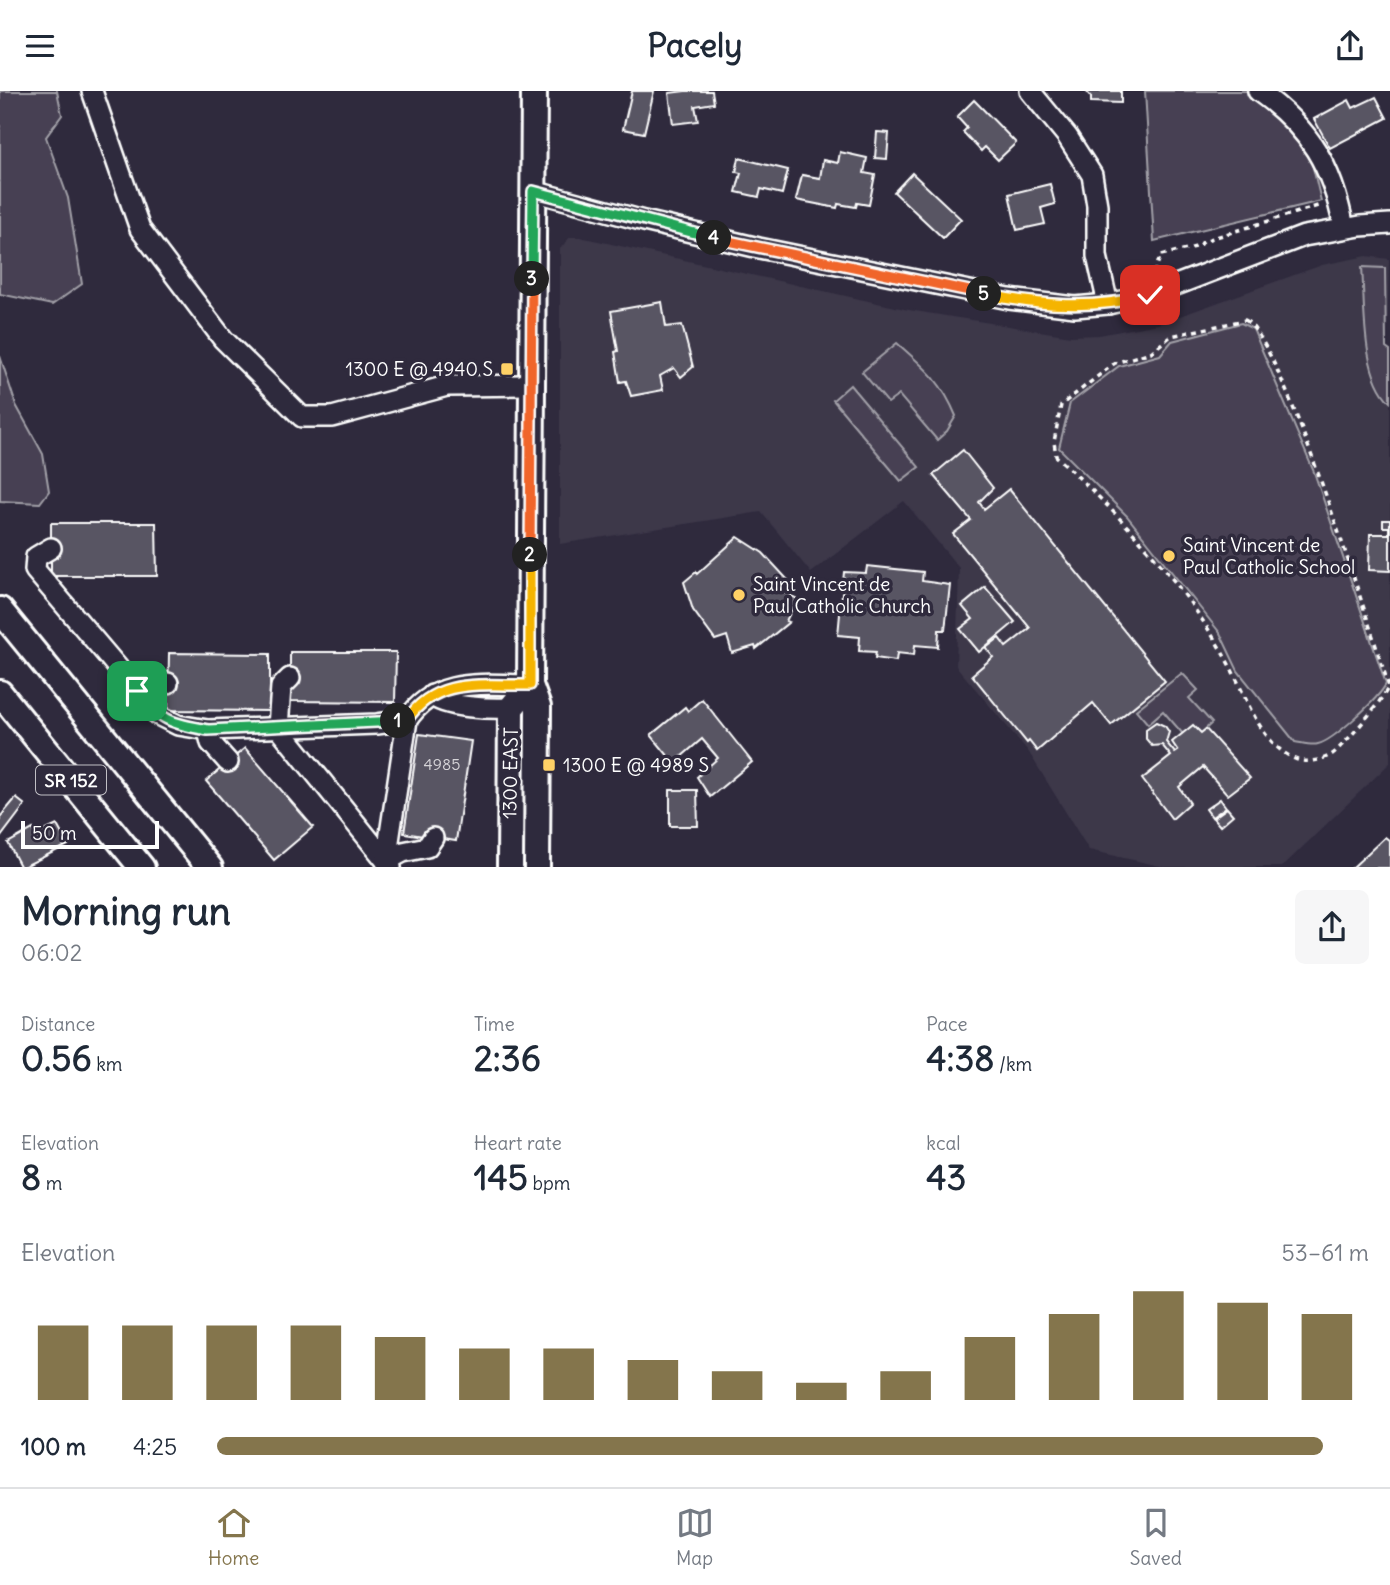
<!DOCTYPE html>
<html lang="en">
<head>
<meta charset="utf-8">
<style>
	:root { --surface:#fff; --page:#f6f6f7; --text:#1f2937; --muted:#747a83; --line:#e0e1e3; --accent:#84754c }
	body { margin:0; font-family:Delius,sans-serif; background:var(--page); color:var(--text); height:100vh; display:flex; flex-direction:column; font-size:26px; white-space:nowrap }
	* { box-sizing:border-box; margin:0 }
	p { font-size:23px; color:var(--muted) }
	.icon { flex:none; width:38px; height:38px; fill:none; stroke:currentColor; stroke-width:2; stroke-linecap:round; stroke-linejoin:round }
	.map { position:relative; height:776px; overflow:hidden }
	.panel { display:flex; flex-direction:column; background:var(--surface); flex:1 }
	.panel>* { flex:none }
	.scale { position:absolute; left:21px; bottom:18px; width:138px; box-sizing:border-box; padding-left:7px; border:4px solid #fff; border-top:0; font-size:19px; line-height:24px; white-space:nowrap; color:#fff; -webkit-text-stroke:5px #2f2a3d; paint-order:stroke }
	.pin { position:absolute; display:grid; place-items:center; width:60px; height:60px; color:#fff; margin:-30px; border-radius:14px; box-shadow:0 4px 10px #0006 }
	.km { position:absolute; width:35px; height:35px; margin:-18px; border-radius:50%; background:#222; color:#fff; font-size:19px; line-height:35px; text-align:center }
	.round { display:grid; place-items:center; flex:none; width:74px; height:74px; border-radius:10px; background:var(--page) }
	.summary { display:flex; align-items:center; justify-content:space-between; height:119px; padding:0 21px }
	h1 { font-size:38px; font-weight:700; line-height:52px }
	.stats { display:grid; grid-template-columns:repeat(3,1fr); gap:10px; height:119px; padding:7px 21px }
	.stats div { display:grid; align-content:center }
	.stats b { font-size:35px; font-weight:700 }
	.stats small { font-size:19px; font-weight:400 }
	.stats p { font-size:19px }
	.chart { height:196px; padding:14px 21px }
	.chart p { display:flex; justify-content:space-between }
	.chart svg { width:100%; height:126px; margin-top:7px; stroke:var(--accent); stroke-width:6 }
	ul { padding:0 21px; list-style:none; font-size:23px }
	li { display:grid; grid-template-columns:112px 84px 1fr; align-items:center; height:52px }
	li i { height:18px; border-radius:9px; background:var(--accent) }
	header { display:flex; justify-content:space-between; align-items:center; height:91px; padding:0 21px; background:var(--surface); font-size:32px; font-weight:700 }
	.menu { display:flex; justify-content:space-around; align-items:center; height:98px; border-top:2px solid var(--line); background:var(--surface); font-size:19px; color:var(--muted) }
	.menu a { display:grid; justify-items:center; gap:4px }
	.menu .selected { color:var(--accent) }
	.map>svg:first-child { display:block }
	.built { fill:#3c3749 }
	.green { fill:#464152; stroke:#a2a0a8; stroke-width:2 }
	.building { fill:#595564; stroke:#fff; stroke-width:2 }
	.lines { fill:none; stroke-linecap:round; stroke-linejoin:round }
	.minor-casing { stroke:#fff; stroke-width:24 }
	.major-casing { stroke:#fff; stroke-width:30 }
	.path { stroke:#fff; stroke-width:3.5; stroke-dasharray:5 5; stroke-linecap:butt }
	.minor { stroke:#2f2a3d; stroke-width:19 }
	.major { stroke:#2f2a3d; stroke-width:24 }
	.split-1-casing { stroke:#fff; stroke-width:14 }
	.split-2-casing { stroke:#fff; stroke-width:14 }
	.split-3-casing { stroke:#fff; stroke-width:14 }
	.split-4-casing { stroke:#fff; stroke-width:14 }
	.split-5-casing { stroke:#fff; stroke-width:14 }
	.split-6-casing { stroke:#fff; stroke-width:14 }
	.split-1 { stroke:#22a559; stroke-width:9 }
	.split-2 { stroke:#f5b400; stroke-width:9 }
	.split-3 { stroke:#f0652b; stroke-width:9 }
	.split-4 { stroke:#22a559; stroke-width:9 }
	.split-5 { stroke:#f0652b; stroke-width:9 }
	.split-6 { stroke:#f5b400; stroke-width:9 }
	.poi-dot { fill:#ffd166; stroke:#2f2a3d; stroke-width:2.5 }
	.labels { text-anchor:middle; dominant-baseline:central; stroke-width:7; stroke-linejoin:round; paint-order:stroke }
	.number-label { font-size:16px; fill:#d6d4d8 }
	.shield { fill:#2f2a3d; stroke:#c1bfc5; stroke-width:2 }
	.shield-label { font-size:18px; font-weight:bold; fill:#fff }
	.poi-label { font-size:19px; fill:#fff; stroke:#2f2a3d; text-anchor:start }
	.street-label { font-size:19px; fill:#fff; stroke:#2f2a3d }
</style>
</head>
<body>
<header><svg class="icon" aria-label="menu" viewBox="0 0 24 24"><path d="M4 6h16M4 12h16M4 18h16"/></svg>Pacely<svg class="icon" aria-label="share" viewBox="0 0 24 24"><path d="M12 15V3M7 8l5-5 5 5M5 13v7h14v-7"/></svg></header>
<div class="map">
<svg width="1390" height="777" viewBox="0 0 1390 777">
	<rect width="100%" height="100%" fill="#2f2a3d"/>
	<filter id="ink" filterUnits="userSpaceOnUse"><feTurbulence type="fractalNoise" baseFrequency=".0143" numOctaves="2"/><feDisplacementMap in="SourceGraphic" scale="14" xChannelSelector="R" yChannelSelector="G"/><feConvolveMatrix kernelMatrix="1 2 1 2 8 2 1 2 1" color-interpolation-filters="sRGB"/></filter>
	<g filter="url(#ink)">
		<!-- built -->
		<path class="built" d="M 570,146 L 580,146 L 909,219 L 1071,245 L 1099,244 L 1158,233 L 1322,174 L 1367,165 L 1389,168 L 1387,257 L 1390,259 L 1390,672 L 1282,776 L 1164,776 L 1089,759 L 1028,660 L 956,575 L 959,477 L 904,410 L 811,482 L 761,421 L 560,453 L 560,158 Z"/>
		<!-- green -->
		<g class="green">
			<path d="M 0,0 L 57,0 L 62,24 L 46,46 L 68,107 L 82,193 L 52,214 L 0,203 Z"/>
			<path d="M 1145,0 L 1253,0 L 1306,47 L 1321,110 L 1154,150 Z"/>
			<path d="M 1362,176 L 1385,177 L 1386,257 L 1390,260 L 1390,311 C 1361,284 1365,215 1362,176 Z"/>
			<path d="M 1241,232 L 1253,238 L 1314,381 L 1386,593 C 1379,607 1333,650 1318,653 C 1312,655 1302,652 1295,651 L 1238,580 L 1220,542 L 1127,425 L 1059,357 L 1070,312 L 1119,275 L 1160,264 L 1172,250 Z"/>
			<path d="M 897,252 C 925,277 941,289 956,325 L 947,340 L 937,349 L 899,304 L 888,312 L 862,281 Z"/>
			<path d="M 0,265 L 16,314 L 43,363 L 49,400 L 40,412 L 0,410 Z"/>
			<path d="M 850,294 L 919,376 L 901,390 L 833,309 Z"/>
			<path d="M 1182,582 L 1198,599 L 1189,607 L 1212,632 L 1201,642 L 1193,634 L 1183,643 L 1163,620 L 1148,633 L 1136,619 Z"/>
		</g>
		<!-- building -->
		<g class="building">
			<path d="M 632,0 L 654,0 L 644,42 L 623,38 Z"/>
			<path d="M 685,0 L 712,0 L 714,12 L 695,15 L 698,30 L 673,33 L 669,2 Z"/>
			<path d="M 1086,0 L 1121,0 L 1121,12 L 1091,11 L 1091,6 Z"/>
			<path d="M 1376,6 L 1387,27 L 1330,57 L 1314,28 L 1349,9 L 1353,17 Z"/>
			<path d="M 974,9 L 1016,52 L 998,69 L 985,56 L 981,60 L 963,41 L 967,37 L 957,26 Z"/>
			<path d="M 877,41 L 889,42 L 887,68 L 875,67 Z"/>
			<path d="M 840,61 L 867,67 L 864,82 L 875,84 L 869,114 L 857,112 L 856,116 L 838,113 L 837,117 L 796,109 L 802,84 L 820,87 L 823,69 L 838,72 Z"/>
			<path d="M 739,67 L 788,79 L 782,103 L 761,98 L 759,106 L 736,101 L 741,82 L 736,81 Z"/>
			<path d="M 912,82 L 961,128 L 943,147 L 894,101 Z"/>
			<path d="M 1050,93 L 1055,113 L 1041,117 L 1045,133 L 1017,139 L 1009,103 Z"/>
			<path d="M 662,211 L 666,236 L 682,234 L 693,276 L 681,286 L 674,277 L 660,285 L 663,299 L 631,305 L 626,290 L 620,291 L 615,261 L 618,260 L 611,220 Z"/>
			<path d="M 963,359 L 993,397 L 979,411 L 984,418 L 1009,398 L 1165,590 L 1111,634 L 1093,612 L 1037,660 L 1029,650 L 1027,652 L 972,584 L 993,566 L 986,557 L 999,547 L 1006,556 L 1030,537 L 953,443 L 971,429 L 933,384 Z"/>
			<path d="M 1383,429 L 1390,429 L 1390,480 L 1369,479 L 1370,443 L 1389,443 L 1389,436 L 1383,436 Z"/>
			<path d="M 51,432 L 156,432 L 157,485 L 51,485 Z"/>
			<path d="M 738,446 L 763,462 L 788,489 L 781,499 L 797,508 L 786,530 L 789,531 L 756,558 L 755,555 L 732,562 L 727,545 L 715,549 L 693,519 L 684,491 L 696,481 L 697,483 Z"/>
			<path d="M 867,475 L 923,481 L 922,490 L 950,494 L 945,539 L 939,539 L 938,556 L 915,554 L 914,564 L 897,562 L 896,570 L 875,567 L 876,561 L 859,560 L 860,546 L 838,544 L 844,481 L 866,482 Z"/>
			<path d="M 985,496 L 1015,531 L 979,561 L 960,538 L 973,528 L 962,515 Z"/>
			<path d="M 290,561 L 396,561 L 395,611 L 290,610 Z"/>
			<path d="M 169,562 L 270,563 L 270,620 L 168,619 Z"/>
			<path d="M 702,608 L 752,671 L 710,706 L 697,686 L 718,667 L 702,648 L 674,672 L 651,644 L 685,616 L 688,620 Z"/>
			<path d="M 1156,631 L 1165,635 L 1169,641 L 1166,651 L 1175,662 L 1178,660 L 1172,651 L 1193,634 L 1201,642 L 1206,638 L 1250,687 L 1228,704 L 1203,676 L 1179,696 L 1190,712 L 1172,728 L 1142,688 L 1171,665 L 1162,654 L 1152,655 L 1146,648 L 1146,638 Z"/>
			<path d="M 419,643 L 471,650 L 456,750 L 404,742 Z"/>
			<path d="M 245,657 L 313,736 L 274,769 L 206,690 Z"/>
			<path d="M 670,699 L 697,699 L 698,735 L 670,735 Z"/>
			<path d="M 16,707 L 25,714 L 0,747 L 0,726 Z"/>
			<path d="M 1220,708 L 1226,716 L 1212,726 L 1206,718 Z"/>
			<path d="M 1227,717 L 1233,724 L 1220,735 L 1213,727 Z"/>
			<path d="M 57,734 L 68,754 L 21,777 L 8,752 L 33,738 L 36,744 Z"/>
			<path d="M 1385,746 L 1390,750 L 1390,777 L 1352,777 Z"/>
		</g>
		<g class="lines">
			<!-- minor casing -->
			<g class="minor-casing">
				<g id="minor">
					<path d="M 92,0 L 140,138 L 223,248 L 302,326 L 332,326 L 447,295 L 530,294"/>
					<path d="M 1030,0 L 1067,45 L 1092,84 L 1097,114 L 1097,165 L 1108,213"/>
					<path d="M 1258,0 C 1310,37 1332,75 1344,137"/>
					<path d="M 533,100 L 644,130 L 759,157 L 1009,208 L 1075,216 L 1108,213 L 1150,204 L 1304,145 L 1360,135 L 1390,133"/>
					<path d="M 51,457 L 36,466 L 35,479 L 158,624 L 178,634 L 208,639 L 377,633 L 407,629"/>
					<path d="M 290,587 L 281,596 L 278,636 L 391,776"/>
					<path d="M 137,600 L 152,592 L 168,592"/>
					<path d="M 432,604 C 444,617 493,618 511,617"/>
					<path d="M 208,639 L 211,652 L 228,671"/>
					<path d="M 386,770 L 407,629 C 436,585 484,594 530,594"/>
					<path d="M 386,770 L 403,761 L 427,756 L 433,747"/>
				</g>
			</g>
			<!-- major casing -->
			<g class="major-casing">
				<g id="major">
					<path d="M 534,0 L 530,594 L 538,616 L 537,777"/>
					<path d="M 0,519 L 210,777"/>
					<path d="M 0,602 L 142,777"/>
					<path d="M 510,777 L 511,617 L 530,594"/>
				</g>
			</g>
			<!-- path -->
			<g class="path">
				<path d="M 1154,182 L 1161,164 L 1200,155 L 1203,150 L 1321,114"/>
				<path d="M 1245,229 C 1282,248 1370,539 1389,595 C 1380,613 1350,647 1335,661 C 1326,669 1306,673 1295,668 C 1262,653 1249,613 1234,583 C 1192,500 1124,428 1056,365 L 1054,351 L 1061,314 L 1115,272 L 1151,261 L 1171,245 Z"/>
			</g>
			<!-- minor -->
			<use href="#minor" class="minor"/>
			<!-- major -->
			<use href="#major" class="major"/>
		</g>
	</g>
	<g class="lines" filter="url(#ink)">
		<!-- split-1 casing -->
		<g class="split-1-casing">
			<path id="split-1" d="M 137,600 C 162,630 169,632 208,639 L 398,630"/>
		</g>
		<!-- split-2 casing -->
		<g class="split-2-casing">
			<path id="split-2" d="M 398,630 L 407,629 C 436,585 484,595 530,594 L 530,464"/>
		</g>
		<!-- split-3 casing -->
		<g class="split-3-casing">
			<path id="split-3" d="M 530,464 L 532,188"/>
		</g>
		<!-- split-4 casing -->
		<g class="split-4-casing">
			<path id="split-4" d="M 532,188 L 533,100 L 714,147"/>
		</g>
		<!-- split-5 casing -->
		<g class="split-5-casing">
			<path id="split-5" d="M 714,147 L 984,203"/>
		</g>
		<!-- split-6 casing -->
		<g class="split-6-casing">
			<path id="split-6" d="M 984,203 C 1041,215 1093,219 1150,204"/>
		</g>
		<!-- split-1 -->
		<use href="#split-1" class="split-1"/>
		<!-- split-2 -->
		<use href="#split-2" class="split-2"/>
		<!-- split-3 -->
		<use href="#split-3" class="split-3"/>
		<!-- split-4 -->
		<use href="#split-4" class="split-4"/>
		<!-- split-5 -->
		<use href="#split-5" class="split-5"/>
		<!-- split-6 -->
		<use href="#split-6" class="split-6"/>
	</g>
	<!-- markers -->
	<g class="poi-dot">
		<rect x="500" y="271" width="14" height="14" rx="3.5"/>
		<circle cx="1169" cy="465" r="7"/>
		<circle cx="739" cy="504" r="7"/>
		<rect x="542" y="667" width="14" height="14" rx="3.5"/>
	</g>
	<g class="labels">
		<!-- number labels -->
		<g class="number-label">
			<text x="442" y="673">4985</text>
		</g>
		<!-- shield labels -->
		<rect class="shield" x="36" y="674.5" width="70" height="29" rx="5"/>
		<g class="shield-label">
			<text x="71" y="689">SR 152</text>
		</g>
		<!-- poi labels -->
		<g class="poi-label">
			<text x="493" y="278" text-anchor="end">1300 E @ 4940 S</text>
			<text x="1183" y="454">Saint Vincent de<tspan x="1183" dy="22">Paul Catholic School</tspan></text>
			<text x="753" y="493">Saint Vincent de<tspan x="753" dy="22">Paul Catholic Church</tspan></text>
			<text x="563" y="674">1300 E @ 4989 S</text>
		</g>
		<!-- street labels -->
		<g class="street-label">
			<text transform="translate(510 682) rotate(-89)">1300 EAST</text>
		</g>
	</g>
</svg>
<div class="scale">50 m</div>
<div class="pin" style="left:137px;top:600px;background:#1e9e55"><svg class="icon" aria-label="arrive" viewBox="0 0 24 24"><path d="M6 21V4h12l-3 4 3 4H6"/></svg></div>
<div class="pin" style="left:1150px;top:204px;background:#d93025"><svg class="icon" aria-label="check" viewBox="0 0 24 24"><path d="M5 12l5 5 9-10"/></svg></div>
<b class="km" style="left:398px;top:630px">1</b>
<b class="km" style="left:530px;top:464px">2</b>
<b class="km" style="left:532px;top:188px">3</b>
<b class="km" style="left:714px;top:147px">4</b>
<b class="km" style="left:984px;top:203px">5</b>
</div>
<section class="panel">
<div class="summary"><div><h1>Morning run</h1><p>06:02</p></div><a class="round"><svg class="icon" aria-label="share" viewBox="0 0 24 24"><path d="M12 15V3M7 8l5-5 5 5M5 13v7h14v-7"/></svg></a></div>
<div class="stats">
<div><p>Distance</p><b>0.56<small> km</small></b></div>
<div><p>Time</p><b>2:36</b></div>
<div><p>Pace</p><b>4:38<small> /km</small></b></div>
</div>
<div class="stats">
<div><p>Elevation</p><b>8<small> m</small></b></div>
<div><p>Heart rate</p><b>145<small> bpm</small></b></div>
<div><p>kcal</p><b>43</b></div>
</div>
<div class="chart"><p><span>Elevation</span>53–61 m</p>
<svg viewBox="0 0 160 44" preserveAspectRatio="none"><path d="M5 44V18M15 44V18M25 44V18M35 44V18M45 44V22M55 44V26M65 44V26M75 44V30M85 44V34M95 44V38M105 44V34M115 44V22M125 44V14M135 44V6M145 44V10M155 44V14"/></svg>
</div>
<ul>
<li><b>100 m</b>4:25<i style="width:96%"></i></li>
</ul>
</section>
<nav class="menu">
<a class="selected"><svg class="icon" aria-label="home" viewBox="0 0 24 24"><path d="M3 11l9-7 9 7M6 9v11h12V9"/></svg>Home</a>
<a><svg class="icon" aria-label="map" viewBox="0 0 24 24"><path d="M3 6l6-2 6 2 6-2v14l-6 2-6-2-6 2zM9 4v14M15 6v14"/></svg>Map</a>
<a><svg class="icon" aria-label="saved" viewBox="0 0 24 24"><path d="M7 4h10v16l-5-4-5 4z"/></svg>Saved</a>
</nav>
</body>
</html>
